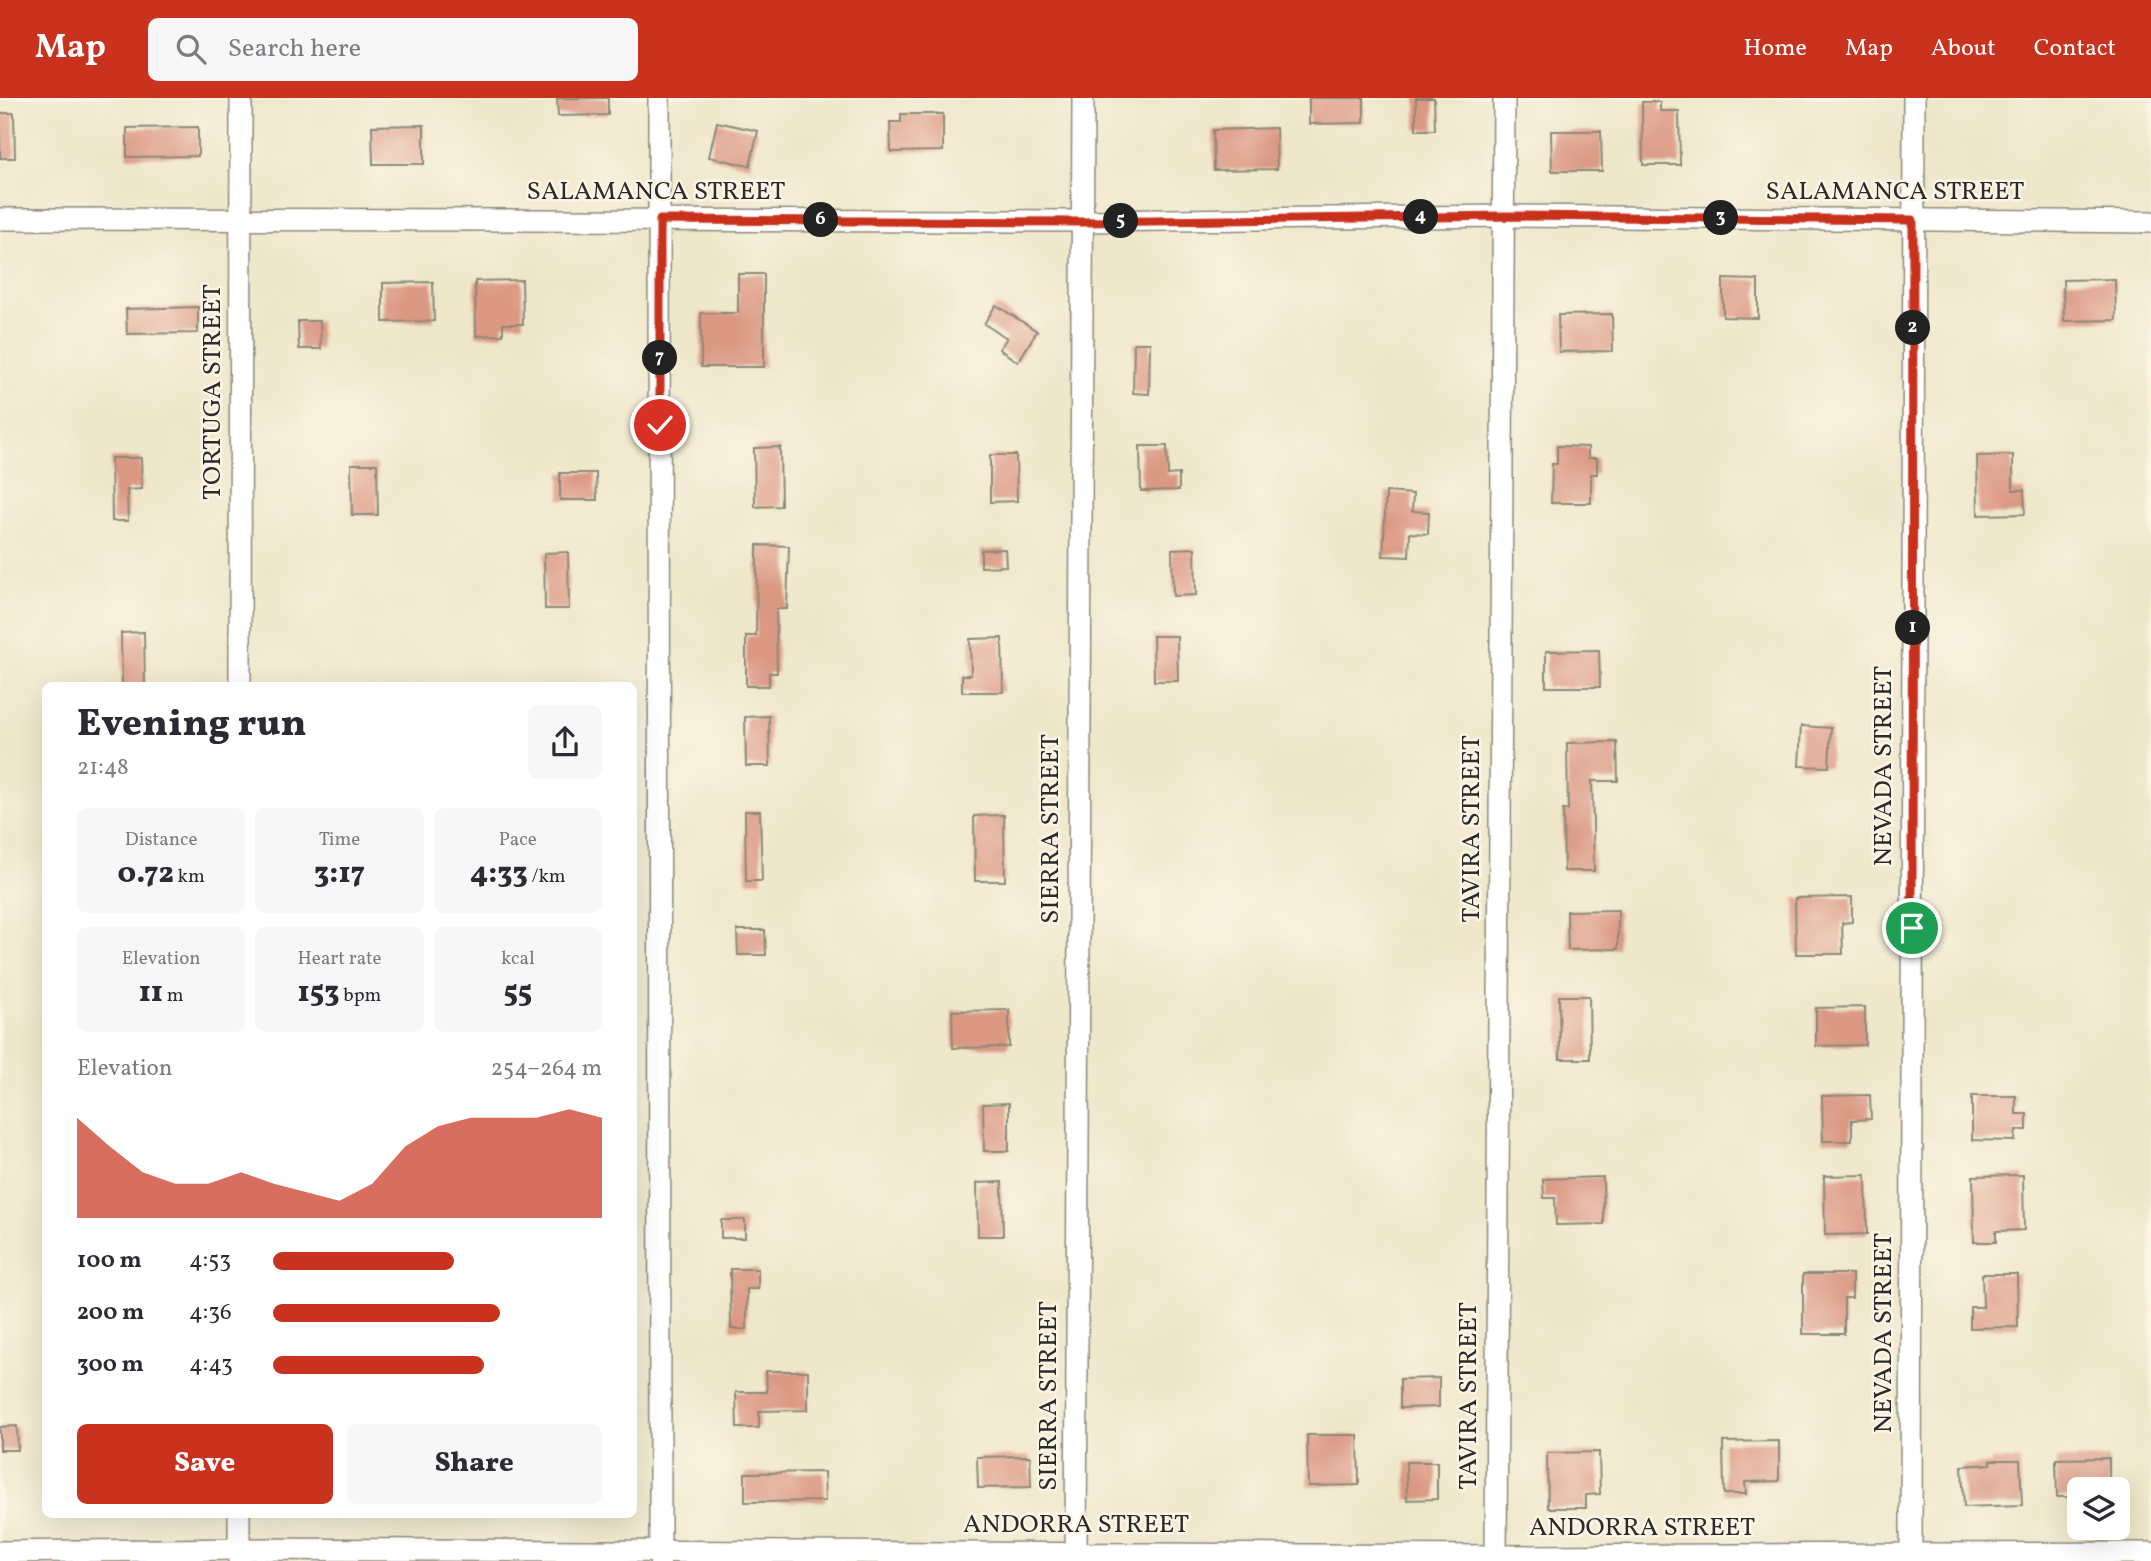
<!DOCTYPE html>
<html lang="en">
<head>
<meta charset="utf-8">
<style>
	:root { --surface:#fff; --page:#f7f7f7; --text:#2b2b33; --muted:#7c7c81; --accent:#c8321e }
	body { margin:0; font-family:Vollkorn,serif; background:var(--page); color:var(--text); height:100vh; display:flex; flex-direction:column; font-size:26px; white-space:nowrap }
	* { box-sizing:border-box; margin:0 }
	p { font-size:23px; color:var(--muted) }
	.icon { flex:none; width:38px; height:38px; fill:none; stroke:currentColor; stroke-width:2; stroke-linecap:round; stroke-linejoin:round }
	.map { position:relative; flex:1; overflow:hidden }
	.panel { position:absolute; left:42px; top:584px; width:595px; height:836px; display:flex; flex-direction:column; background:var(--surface); border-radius:10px; box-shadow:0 7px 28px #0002 }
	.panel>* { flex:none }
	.fabs { position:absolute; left:2067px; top:1379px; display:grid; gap:14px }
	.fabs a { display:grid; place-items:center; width:63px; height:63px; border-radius:10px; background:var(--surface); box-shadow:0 7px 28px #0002; font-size:35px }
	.pin { position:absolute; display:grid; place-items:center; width:60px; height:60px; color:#fff; margin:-30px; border:4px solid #fff; border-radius:50%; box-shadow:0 2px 7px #0007 }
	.km { position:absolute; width:35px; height:35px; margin:-18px; border-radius:50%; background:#222; color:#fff; font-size:19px; line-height:35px; text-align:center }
	.round { display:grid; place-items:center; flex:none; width:74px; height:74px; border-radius:10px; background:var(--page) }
	.summary { display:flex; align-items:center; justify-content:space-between; height:119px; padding:0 35px }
	h1 { font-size:38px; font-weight:800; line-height:52px }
	.metrics { display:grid; grid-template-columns:repeat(3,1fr); gap:10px; height:119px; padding:7px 35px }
	.metrics div { display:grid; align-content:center; border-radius:10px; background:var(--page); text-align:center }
	.metrics b { font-size:30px; font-weight:800 }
	.metrics small { font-size:19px; font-weight:400 }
	.metrics p { font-size:19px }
	.chart { height:196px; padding:14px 35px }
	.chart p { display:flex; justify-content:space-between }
	.chart svg { width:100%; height:126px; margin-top:7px; fill:var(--accent); opacity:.7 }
	.button { display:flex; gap:14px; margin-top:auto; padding:14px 35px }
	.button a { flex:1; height:80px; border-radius:10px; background:var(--accent); color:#fff; font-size:28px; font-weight:800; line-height:80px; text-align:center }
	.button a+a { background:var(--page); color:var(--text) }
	ul { padding:0 35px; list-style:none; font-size:23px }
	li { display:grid; grid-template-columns:112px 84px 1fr; align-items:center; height:52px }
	li i { height:18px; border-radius:9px; background:var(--accent) }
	header { display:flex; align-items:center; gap:42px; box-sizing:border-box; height:98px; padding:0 35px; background:var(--accent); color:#fff }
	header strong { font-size:33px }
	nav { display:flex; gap:38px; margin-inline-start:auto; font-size:24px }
	.search { width:490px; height:63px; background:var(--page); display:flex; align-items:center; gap:18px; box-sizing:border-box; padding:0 24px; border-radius:10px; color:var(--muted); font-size:26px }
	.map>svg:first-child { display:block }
	.building { fill:#db9984 }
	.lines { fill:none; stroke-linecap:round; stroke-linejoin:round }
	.street-casing { stroke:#8c897a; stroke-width:24 }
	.street { stroke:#fff; stroke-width:21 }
	.route-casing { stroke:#fff; stroke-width:14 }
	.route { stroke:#c8321e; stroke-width:9 }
	.labels { text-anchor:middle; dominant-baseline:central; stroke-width:5; stroke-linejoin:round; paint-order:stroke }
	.street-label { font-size:26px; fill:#2b2b2b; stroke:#fcf5e5 }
</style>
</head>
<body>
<header>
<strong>Map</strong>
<div class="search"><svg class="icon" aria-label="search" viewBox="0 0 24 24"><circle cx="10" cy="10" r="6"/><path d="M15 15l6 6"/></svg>Search here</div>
<nav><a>Home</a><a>Map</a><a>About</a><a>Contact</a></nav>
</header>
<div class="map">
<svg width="2151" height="1463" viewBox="0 0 2151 1463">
	<rect width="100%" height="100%" fill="#fcf5e5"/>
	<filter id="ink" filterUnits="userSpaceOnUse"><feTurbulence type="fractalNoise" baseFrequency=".0143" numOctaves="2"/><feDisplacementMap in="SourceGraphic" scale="14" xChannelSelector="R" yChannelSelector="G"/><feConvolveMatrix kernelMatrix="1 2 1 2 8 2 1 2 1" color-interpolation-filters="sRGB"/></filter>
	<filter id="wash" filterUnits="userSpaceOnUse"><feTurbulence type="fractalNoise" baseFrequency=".00686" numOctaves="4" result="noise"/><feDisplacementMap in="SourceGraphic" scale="28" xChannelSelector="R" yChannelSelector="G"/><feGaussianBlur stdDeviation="1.57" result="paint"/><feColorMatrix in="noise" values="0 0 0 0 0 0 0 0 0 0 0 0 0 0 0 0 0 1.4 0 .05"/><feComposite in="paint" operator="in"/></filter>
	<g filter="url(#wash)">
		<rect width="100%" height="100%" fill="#eee7ca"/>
		<g id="blocks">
			<!-- building -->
			<g class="building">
				<path d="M 557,0 L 608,0 L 608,17 L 558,18 Z"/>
				<path d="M 1309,0 L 1364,0 L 1364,25 L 1309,26 Z"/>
				<path d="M 1416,0 L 1434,0 L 1435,32 L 1416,32 Z"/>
				<path d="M 1642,4 L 1660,4 L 1660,13 L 1679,13 L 1680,67 L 1643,67 Z"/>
				<path d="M 0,15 L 14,15 L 15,60 L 0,60 Z"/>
				<path d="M 901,16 L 943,16 L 943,53 L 891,54 L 890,24 L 901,24 Z"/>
				<path d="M 717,24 L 758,33 L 750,68 L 709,59 Z"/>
				<path d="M 424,27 L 424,66 L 373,66 L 372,28 Z"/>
				<path d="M 198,29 L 198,58 L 127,59 L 127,30 Z"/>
				<path d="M 1276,30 L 1277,71 L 1214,72 L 1213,32 Z"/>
				<path d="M 1551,33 L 1601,33 L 1602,73 L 1552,73 Z"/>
				<path d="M 738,176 L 764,176 L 764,269 L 701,269 L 701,215 L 738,215 Z"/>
				<path d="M 1723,181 L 1758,182 L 1758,220 L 1723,219 Z"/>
				<path d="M 2115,181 L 2116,222 L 2064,223 L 2063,182 Z"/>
				<path d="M 522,182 L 523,226 L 503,226 L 503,237 L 476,238 L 475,183 Z"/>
				<path d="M 433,184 L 434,223 L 383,224 L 383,185 Z"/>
				<path d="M 996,207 L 1037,233 L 1018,264 L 999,251 L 1007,240 L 984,226 Z"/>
				<path d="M 198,209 L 198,235 L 127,236 L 126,211 Z"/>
				<path d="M 1612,216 L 1613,253 L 1559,254 L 1558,217 Z"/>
				<path d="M 298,223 L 320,223 L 321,251 L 299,251 Z"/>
				<path d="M 1134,245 L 1150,245 L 1149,296 L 1133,295 Z"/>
				<path d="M 1140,348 L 1167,348 L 1168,377 L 1179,376 L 1179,392 L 1141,393 Z"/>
				<path d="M 1557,348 L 1588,349 L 1588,360 L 1597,360 L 1597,376 L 1591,376 L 1591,405 L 1551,405 L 1552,366 L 1557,366 Z"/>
				<path d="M 780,349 L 781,408 L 755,409 L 754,350 Z"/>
				<path d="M 990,357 L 1016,357 L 1017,403 L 990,404 Z"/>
				<path d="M 2013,357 L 2013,392 L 2024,392 L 2025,416 L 1978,417 L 1977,358 Z"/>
				<path d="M 111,360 L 141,360 L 142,391 L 127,392 L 128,423 L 112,423 Z"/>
				<path d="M 351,366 L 377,366 L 378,417 L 352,417 Z"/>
				<path d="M 560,375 L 596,375 L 597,402 L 560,402 Z"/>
				<path d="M 1386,394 L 1413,396 L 1412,413 L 1429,414 L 1428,436 L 1410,435 L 1409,459 L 1383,458 Z"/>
				<path d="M 757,447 L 789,448 L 787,511 L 776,511 L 777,575 L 769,575 L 769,588 L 746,588 L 746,538 L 756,538 Z"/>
				<path d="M 1195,450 L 1196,497 L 1173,498 L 1172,451 Z"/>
				<path d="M 1005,451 L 1006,468 L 981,469 L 981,452 Z"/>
				<path d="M 568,454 L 569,511 L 545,511 L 544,455 Z"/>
				<path d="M 144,534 L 145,588 L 122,588 L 121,535 Z"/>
				<path d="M 1153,538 L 1177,538 L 1178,583 L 1154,583 Z"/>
				<path d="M 1002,540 L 1003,594 L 962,594 L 962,577 L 971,577 L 970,541 Z"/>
				<path d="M 1599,552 L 1600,589 L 1546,589 L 1546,553 Z"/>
				<path d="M 769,618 L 770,668 L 746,668 L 745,619 Z"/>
				<path d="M 1801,628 L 1831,630 L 1829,669 L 1799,668 Z"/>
				<path d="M 1617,644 L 1618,683 L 1592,683 L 1594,773 L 1564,773 L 1563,712 L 1568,712 L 1567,645 Z"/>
				<path d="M 745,713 L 760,713 L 762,783 L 746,783 Z"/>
				<path d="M 1004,717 L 1005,783 L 975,783 L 974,718 Z"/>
				<path d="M 1852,799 L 1852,824 L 1842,825 L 1843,856 L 1796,856 L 1795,800 Z"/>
				<path d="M 1618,812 L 1618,851 L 1568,852 L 1567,813 Z"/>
				<path d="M 737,832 L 765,832 L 766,857 L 738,857 Z"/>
				<path d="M 1559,898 L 1589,898 L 1590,961 L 1560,961 Z"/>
				<path d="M 1865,909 L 1865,947 L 1816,948 L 1816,910 Z"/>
				<path d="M 1009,912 L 1009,949 L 953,950 L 952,913 Z"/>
				<path d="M 1870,997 L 1871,1021 L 1852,1022 L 1852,1043 L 1823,1043 L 1822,998 Z"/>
				<path d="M 1972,998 L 2016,998 L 2016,1016 L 2027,1016 L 2027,1032 L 2016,1032 L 2015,1043 L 1972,1042 Z"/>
				<path d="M 1009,1005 L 1009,1053 L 984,1053 L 983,1006 Z"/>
				<path d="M 1866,1077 L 1867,1136 L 1825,1137 L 1824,1078 Z"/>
				<path d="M 2023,1077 L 2024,1132 L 1996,1133 L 1996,1144 L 1974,1144 L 1973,1078 Z"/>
				<path d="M 1603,1079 L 1604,1126 L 1556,1127 L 1555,1100 L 1544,1100 L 1543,1081 Z"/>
				<path d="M 1002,1084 L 1003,1138 L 978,1138 L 977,1085 Z"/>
				<rect x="721" y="1122" width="24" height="18"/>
				<path d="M 730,1171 L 758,1171 L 758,1191 L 747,1191 L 747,1231 L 731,1231 Z"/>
				<path d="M 1803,1176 L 1852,1176 L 1852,1200 L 1844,1200 L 1844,1236 L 1803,1236 Z"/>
				<path d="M 1982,1176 L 2017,1176 L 2018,1229 L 1970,1230 L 1970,1209 L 1983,1209 Z"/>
				<path d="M 766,1273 L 808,1273 L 808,1312 L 759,1313 L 759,1330 L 737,1330 L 736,1294 L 767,1294 Z"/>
				<path d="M 1439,1280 L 1439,1309 L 1400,1310 L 1400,1281 Z"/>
				<path d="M 17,1328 L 18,1352 L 0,1352 L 0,1329 Z"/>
				<path d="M 1307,1337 L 1358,1337 L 1359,1387 L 1308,1388 Z"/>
				<path d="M 1779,1343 L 1779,1383 L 1745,1384 L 1746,1396 L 1724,1396 L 1723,1344 Z"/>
				<path d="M 1599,1354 L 1600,1396 L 1586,1397 L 1586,1410 L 1548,1410 L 1547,1355 Z"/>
				<path d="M 1030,1358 L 1031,1389 L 978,1390 L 977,1359 Z"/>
				<path d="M 2109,1360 L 2109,1391 L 2079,1391 L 2079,1399 L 2057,1399 L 2056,1361 Z"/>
				<path d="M 1991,1362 L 2020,1362 L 2022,1407 L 1964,1409 L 1962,1368 L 1991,1366 Z"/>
				<path d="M 1406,1364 L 1437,1364 L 1437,1401 L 1407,1402 Z"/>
				<path d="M 824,1374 L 825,1403 L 745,1404 L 745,1375 Z"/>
			</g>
		</g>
	</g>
	<g filter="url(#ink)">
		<use href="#blocks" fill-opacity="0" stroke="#8c897a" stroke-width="2"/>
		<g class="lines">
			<!-- street casing -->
			<g class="street-casing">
				<g id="street">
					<path d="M 659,0 L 660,1463"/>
					<path d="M 0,121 L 1082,123 L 1505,118 L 2151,124"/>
					<path d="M 240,588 L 241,0"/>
					<path d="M 0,1454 L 239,1451 L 1495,1458 L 2151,1455"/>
					<path d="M 239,1463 L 239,1418"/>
					<path d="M 1076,1463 L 1083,0"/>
					<path d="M 1496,1463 L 1504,0"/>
					<path d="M 1911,1463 L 1914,0"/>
				</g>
			</g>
			<!-- street -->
			<use href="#street" class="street"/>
		</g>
	</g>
	<g class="lines" filter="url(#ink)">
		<!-- route casing -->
		<g class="route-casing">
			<path id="route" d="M 660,327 L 660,122 L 1082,124 L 1505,118 L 1913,122 L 1912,830"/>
		</g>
		<!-- route -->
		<use href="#route" class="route"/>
	</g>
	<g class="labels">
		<!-- street labels -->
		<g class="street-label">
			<text x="656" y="94">SALAMANCA STREET</text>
			<text x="1895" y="94">SALAMANCA STREET</text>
			<text transform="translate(213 294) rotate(-90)">TORTUGA STREET</text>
			<text transform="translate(1884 668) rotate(-90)">NEVADA STREET</text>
			<text transform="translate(1051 731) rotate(-90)">SIERRA STREET</text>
			<text transform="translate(1472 731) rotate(-90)">TAVIRA STREET</text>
			<text transform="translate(1884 1235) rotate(-90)">NEVADA STREET</text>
			<text transform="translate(1049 1298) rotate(-90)">SIERRA STREET</text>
			<text transform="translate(1469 1298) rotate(-90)">TAVIRA STREET</text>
			<text x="1076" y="1427">ANDORRA STREET</text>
			<text x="1642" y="1430">ANDORRA STREET</text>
		</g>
	</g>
</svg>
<div class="fabs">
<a><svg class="icon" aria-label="layers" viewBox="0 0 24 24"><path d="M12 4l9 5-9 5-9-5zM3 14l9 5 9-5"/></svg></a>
</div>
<div class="pin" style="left:1912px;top:830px;background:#1e9e55"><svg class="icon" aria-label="arrive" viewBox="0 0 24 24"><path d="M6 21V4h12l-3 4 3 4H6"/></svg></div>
<div class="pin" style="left:660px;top:327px;background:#d93025"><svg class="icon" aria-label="check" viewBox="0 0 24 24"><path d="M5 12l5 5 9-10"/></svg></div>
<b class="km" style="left:1913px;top:530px">1</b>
<b class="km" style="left:1913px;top:230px">2</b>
<b class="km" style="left:1721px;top:120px">3</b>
<b class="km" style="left:1421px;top:119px">4</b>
<b class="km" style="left:1121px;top:123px">5</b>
<b class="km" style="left:821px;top:122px">6</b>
<b class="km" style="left:660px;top:260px">7</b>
<section class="panel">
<div class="summary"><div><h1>Evening run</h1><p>21:48</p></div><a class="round"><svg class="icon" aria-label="share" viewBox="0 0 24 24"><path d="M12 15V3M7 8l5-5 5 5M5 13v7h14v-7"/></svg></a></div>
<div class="metrics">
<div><p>Distance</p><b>0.72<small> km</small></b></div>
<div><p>Time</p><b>3:17</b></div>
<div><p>Pace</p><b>4:33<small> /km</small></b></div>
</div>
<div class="metrics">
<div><p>Elevation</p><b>11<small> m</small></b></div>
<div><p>Heart rate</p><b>153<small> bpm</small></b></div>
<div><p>kcal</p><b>55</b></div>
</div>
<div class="chart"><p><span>Elevation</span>254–264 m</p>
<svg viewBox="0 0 160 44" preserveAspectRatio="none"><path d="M0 44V9L10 19L20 28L30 32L40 32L50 28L60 32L70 35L80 38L90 32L100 19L110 12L120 9L130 9L140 9L150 6L160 9V44z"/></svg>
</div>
<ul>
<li><b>100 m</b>4:53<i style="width:55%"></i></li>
<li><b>200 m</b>4:36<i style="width:69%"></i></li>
<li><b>300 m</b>4:43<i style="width:64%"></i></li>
</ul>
<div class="button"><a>Save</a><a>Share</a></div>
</section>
</div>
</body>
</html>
